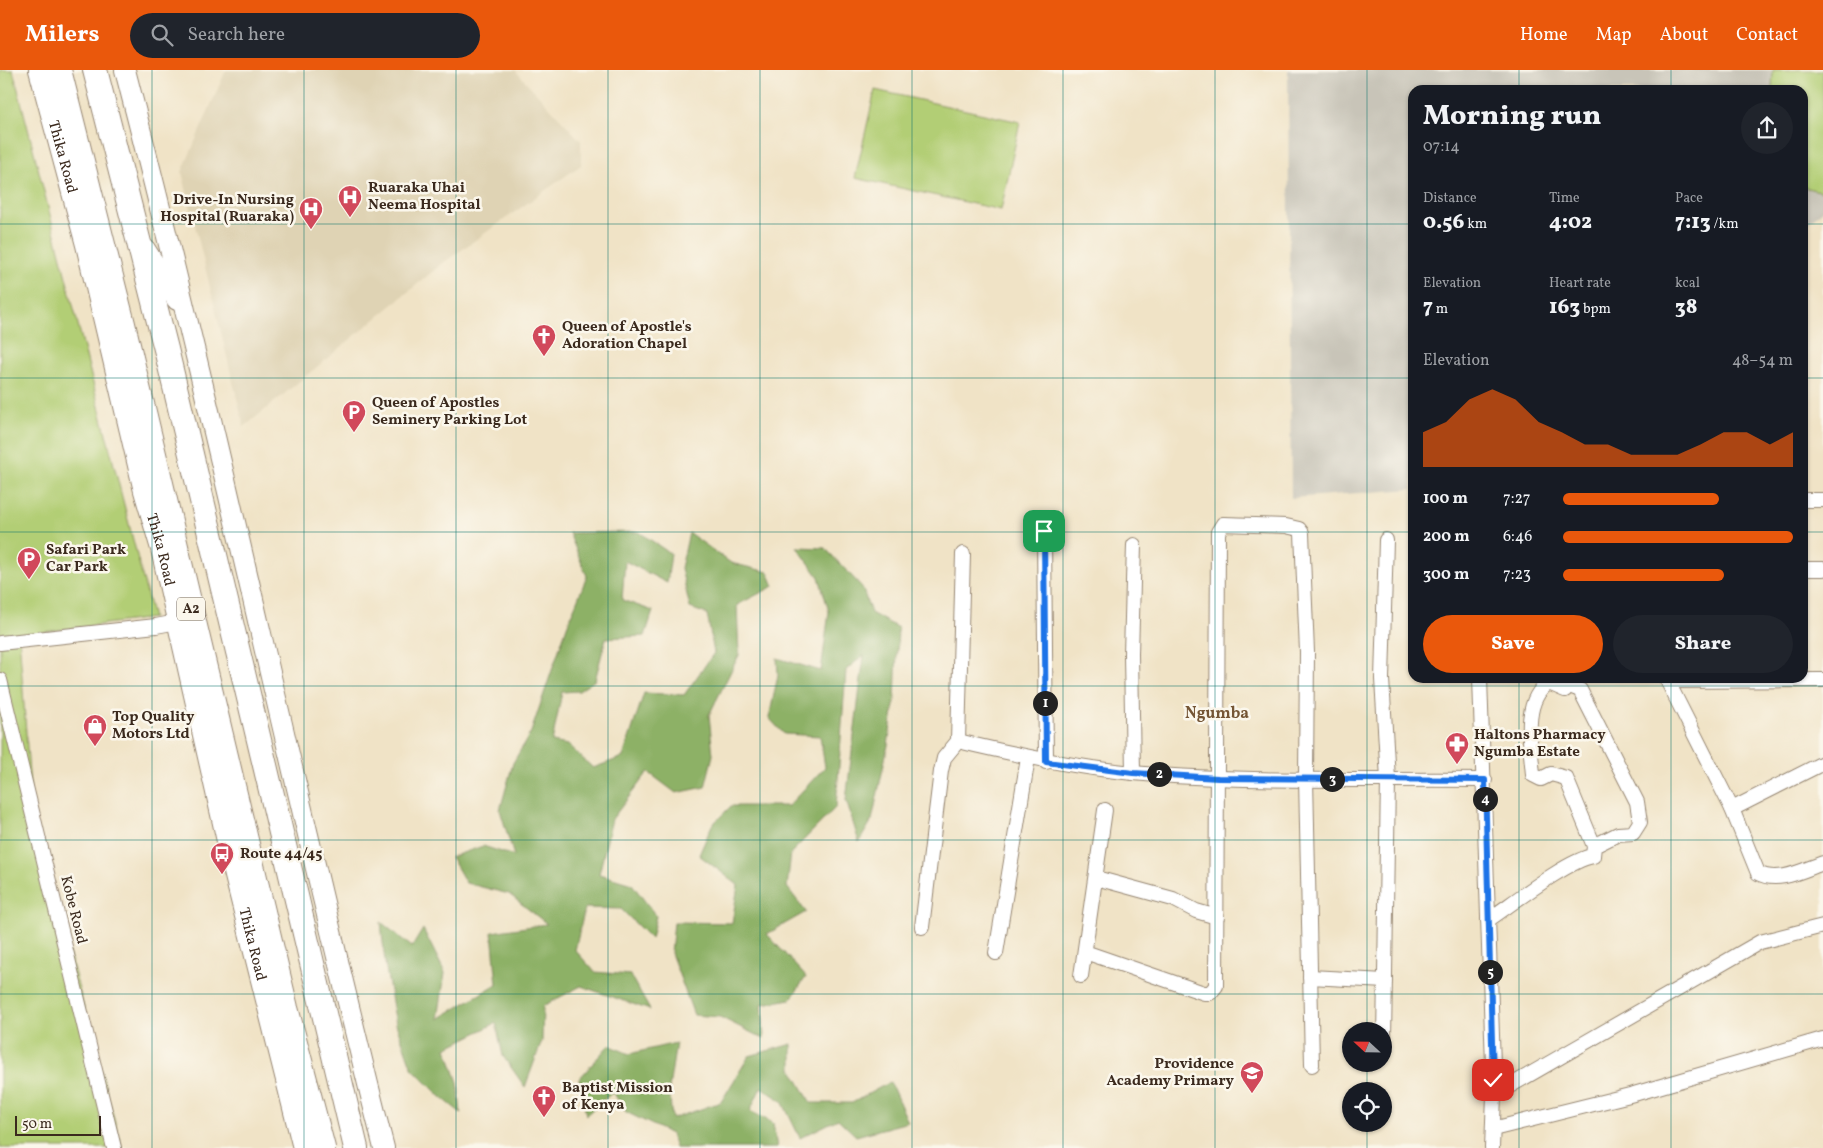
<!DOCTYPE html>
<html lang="en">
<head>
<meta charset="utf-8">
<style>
	:root { --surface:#171b24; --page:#20242c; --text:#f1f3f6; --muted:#9ea1a6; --accent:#ea580c }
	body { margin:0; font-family:Vollkorn,serif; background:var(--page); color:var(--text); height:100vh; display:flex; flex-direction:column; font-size:19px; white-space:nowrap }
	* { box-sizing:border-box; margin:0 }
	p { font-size:16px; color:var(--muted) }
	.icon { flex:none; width:28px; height:28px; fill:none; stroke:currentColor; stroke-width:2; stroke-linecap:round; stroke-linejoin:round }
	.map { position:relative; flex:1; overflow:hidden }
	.panel { position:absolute; left:1408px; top:15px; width:400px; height:598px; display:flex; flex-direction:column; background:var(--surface); border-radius:15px; box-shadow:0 1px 4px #0004 }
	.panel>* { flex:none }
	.needle { width:32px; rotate:292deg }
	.controls { position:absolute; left:1342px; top:952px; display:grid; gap:10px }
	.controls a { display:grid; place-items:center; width:50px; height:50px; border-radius:50%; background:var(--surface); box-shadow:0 1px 4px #0004; font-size:25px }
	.scale { position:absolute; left:15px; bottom:12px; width:86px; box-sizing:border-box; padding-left:5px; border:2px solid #3b2a1e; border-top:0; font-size:14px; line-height:18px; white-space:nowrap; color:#3b2a1e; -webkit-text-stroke:4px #fbf7ec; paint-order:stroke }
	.pin { position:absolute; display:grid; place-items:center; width:42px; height:42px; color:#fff; margin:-21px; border-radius:10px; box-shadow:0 2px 8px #0006 }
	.km { position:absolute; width:25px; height:25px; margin:-12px; border-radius:50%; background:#222; color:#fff; font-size:14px; line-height:25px; text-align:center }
	.round { display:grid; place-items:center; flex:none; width:52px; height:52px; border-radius:26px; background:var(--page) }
	.overview { display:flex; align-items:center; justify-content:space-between; height:85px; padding:0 15px }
	h1 { font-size:28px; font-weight:800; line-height:38px }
	.stats { display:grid; grid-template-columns:repeat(3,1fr); gap:8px; height:85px; padding:5px 15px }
	.stats div { display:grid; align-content:center }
	.stats b { font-size:21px; font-weight:800 }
	.stats small { font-size:14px; font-weight:400 }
	.stats p { font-size:14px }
	.chart { height:140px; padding:10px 15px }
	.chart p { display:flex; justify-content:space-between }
	.chart svg { width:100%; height:90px; margin-top:5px; fill:var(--accent); opacity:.7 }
	.action { display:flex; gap:10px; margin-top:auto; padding:10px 15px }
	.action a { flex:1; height:58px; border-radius:30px; background:var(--accent); color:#fff; font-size:20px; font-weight:800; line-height:58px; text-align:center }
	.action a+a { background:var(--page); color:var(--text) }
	ul { padding:0 15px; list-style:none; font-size:16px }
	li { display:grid; grid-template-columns:80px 60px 1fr; align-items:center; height:38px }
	li i { height:12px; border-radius:6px; background:var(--accent) }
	header { display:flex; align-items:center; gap:30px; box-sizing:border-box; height:70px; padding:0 25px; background:var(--accent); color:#fff }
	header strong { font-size:24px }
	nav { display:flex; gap:28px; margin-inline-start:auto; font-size:18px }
	.search { width:350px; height:45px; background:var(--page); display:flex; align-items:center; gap:12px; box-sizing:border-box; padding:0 18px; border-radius:28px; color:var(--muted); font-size:19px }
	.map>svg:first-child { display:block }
	.built { fill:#dfd3b4 }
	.industrial { fill:#c8c4b8 }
	.green { fill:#b2ce74; stroke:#767c49 }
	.forest { fill:#8db166; stroke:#646e42 }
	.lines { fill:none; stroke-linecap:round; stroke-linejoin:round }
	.minor-casing { stroke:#968672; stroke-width:16 }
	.secondary-casing { stroke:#968672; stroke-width:22 }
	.trunk-casing { stroke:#968672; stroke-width:26 }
	.minor { stroke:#fff; stroke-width:14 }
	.secondary { stroke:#fff; stroke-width:20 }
	.trunk { stroke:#fff; stroke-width:24 }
	.route-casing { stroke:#fff; stroke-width:10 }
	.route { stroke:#1a73e8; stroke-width:6 }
	.grid { fill:none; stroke:#0f766e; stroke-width:1; stroke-opacity:0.55 }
	.labels { text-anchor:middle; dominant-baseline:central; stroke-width:5; stroke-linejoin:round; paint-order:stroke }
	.shield { fill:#fbf7ec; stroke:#75685c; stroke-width:1 }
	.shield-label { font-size:14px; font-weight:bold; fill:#3b2a1e }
	.street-label { font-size:15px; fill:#3b2a1e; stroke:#fbf7ec }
	.poi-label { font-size:15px; font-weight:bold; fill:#3b2a1e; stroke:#fbf7ec; text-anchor:start }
	.neighbourhood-label { font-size:16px; font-weight:bold; fill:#745535; stroke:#fbf7ec }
</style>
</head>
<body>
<header>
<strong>Milers</strong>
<div class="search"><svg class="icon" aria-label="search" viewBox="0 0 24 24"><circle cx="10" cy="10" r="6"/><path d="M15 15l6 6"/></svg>Search here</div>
<nav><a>Home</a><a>Map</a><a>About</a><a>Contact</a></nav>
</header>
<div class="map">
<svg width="1823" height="1078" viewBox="0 0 1823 1078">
	<rect width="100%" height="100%" fill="#fbf7ec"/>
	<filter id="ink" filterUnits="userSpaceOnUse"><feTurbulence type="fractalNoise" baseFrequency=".02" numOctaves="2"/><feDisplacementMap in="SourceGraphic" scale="10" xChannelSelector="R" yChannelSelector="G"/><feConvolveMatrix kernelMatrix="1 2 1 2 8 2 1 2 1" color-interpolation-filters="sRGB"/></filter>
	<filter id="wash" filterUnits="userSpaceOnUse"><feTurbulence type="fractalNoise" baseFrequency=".0096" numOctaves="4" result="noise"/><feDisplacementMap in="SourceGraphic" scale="20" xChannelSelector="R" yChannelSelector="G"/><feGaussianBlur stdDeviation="1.12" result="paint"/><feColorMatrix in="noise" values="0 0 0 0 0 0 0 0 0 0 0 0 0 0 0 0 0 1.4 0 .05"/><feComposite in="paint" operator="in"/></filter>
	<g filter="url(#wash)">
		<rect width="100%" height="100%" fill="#f0e3c6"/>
		<!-- built -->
		<path class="built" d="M 226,0 L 515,0 L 581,71 L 581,95 L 443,193 L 244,357 L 182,102 Z"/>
		<!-- industrial -->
		<path class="industrial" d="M 1288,0 L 1823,0 L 1823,140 L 1803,157 L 1802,20 L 1412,20 L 1412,419 L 1291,428 Z"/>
		<!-- green -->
		<g class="green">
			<path d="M 0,0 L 13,0 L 153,548 L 19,565 L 32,746 L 122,1078 L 0,1078 Z"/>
			<path d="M 1773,0 L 1823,0 L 1823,122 L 1803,117 L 1802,20 L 1772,20 Z"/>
			<path d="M 875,20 L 1020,52 L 1001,140 L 855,108 Z"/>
		</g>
		<!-- forest -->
		<g class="forest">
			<path d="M 639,462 L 671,484 L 667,513 L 625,491 L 622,530 L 653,541 L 645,566 L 606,568 L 595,610 L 579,621 L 562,622 L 552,672 L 568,675 L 593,698 L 623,687 L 644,623 L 684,625 L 714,583 L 707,544 L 690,538 L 681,498 L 689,463 L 731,493 L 768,502 L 774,516 L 737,535 L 739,585 L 709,645 L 713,685 L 705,717 L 676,723 L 648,702 L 612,749 L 599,804 L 632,814 L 656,846 L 651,869 L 621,839 L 585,838 L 575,880 L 595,902 L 630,905 L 650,940 L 581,916 L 543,936 L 542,971 L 525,1017 L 503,986 L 496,953 L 446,978 L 458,1012 L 461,1043 L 441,1027 L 412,998 L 396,954 L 385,893 L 381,852 L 412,877 L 423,859 L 445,903 L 438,949 L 497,914 L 492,862 L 547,854 L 509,824 L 466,813 L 451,787 L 483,776 L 514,786 L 500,740 L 513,693 L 531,662 L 567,556 L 587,506 L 569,463 Z"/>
			<path d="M 797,477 L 825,478 L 862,517 L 871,543 L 898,558 L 895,629 L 888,675 L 872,750 L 859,772 L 846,730 L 864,585 L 846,600 L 836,737 L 791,783 L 787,817 L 806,842 L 767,864 L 806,907 L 791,929 L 762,934 L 764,969 L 720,947 L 694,945 L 671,883 L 674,852 L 732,853 L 738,815 L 699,785 L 712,755 L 731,736 L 788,736 L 825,697 L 820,666 L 784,664 L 769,648 L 778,605 L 777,588 L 821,601 L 829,542 L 819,507 Z"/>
			<path d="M 676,973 L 669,1018 L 672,1049 L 721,1032 L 749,986 L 792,974 L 792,1000 L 811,1033 L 852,1033 L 890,1012 L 908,1052 L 856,1066 L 838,1049 L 800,1068 L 782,1031 L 761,1017 L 750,1041 L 773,1053 L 777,1078 L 675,1078 L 671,1064 L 626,1042 L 613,1022 L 586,1045 L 579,1009 L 609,975 L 629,984 Z"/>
		</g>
	</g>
	<g filter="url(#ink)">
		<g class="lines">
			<!-- minor casing -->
			<g class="minor-casing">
				<g id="minor">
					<path d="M 1802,430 L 1823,430"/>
					<path d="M 1044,461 L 1046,692"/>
					<path d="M 1802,499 L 1823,499"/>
					<path d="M 0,573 L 156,556 L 177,552"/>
					<path d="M 1480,608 L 1494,1025 L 1492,1078"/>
					<path d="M 1666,608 L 1732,739 L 1758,803 C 1778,814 1803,800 1823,793"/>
					<path d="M 0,610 L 114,1078"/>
					<path d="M 1668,611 L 1823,610"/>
					<path d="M 958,671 C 1016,685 1074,697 1133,703 C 1250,713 1368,709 1485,710"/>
					<path d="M 1133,703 L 1131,584 L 1134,475"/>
					<path d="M 1732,739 L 1823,693"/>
					<path d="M 1096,808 L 1173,829 L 1196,841 L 1217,847"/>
					<path d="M 1488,850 C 1512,834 1568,790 1593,786 L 1594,776 L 1566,708 L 1551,704 L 1541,709 L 1533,705 C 1531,678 1521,630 1549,613 L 1565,620 L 1567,615 L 1580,620 L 1637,732 L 1640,752 L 1633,763 L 1618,764 L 1594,776"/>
					<path d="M 922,857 L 941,701 L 944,688 L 958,671 L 963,484"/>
					<path d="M 1085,882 L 1204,923 L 1210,923 L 1216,916 L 1218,462 L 1223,454 L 1286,456 L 1299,459 L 1302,463 L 1307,582 L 1306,708 L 1312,995"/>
					<path d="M 996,883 L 1028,688"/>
					<path d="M 1081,906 L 1105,740"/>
					<path d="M 1310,907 L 1385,911"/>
					<path d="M 1384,969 L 1388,709 L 1382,609 L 1386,470"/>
					<path d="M 1494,1025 L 1760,872 L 1823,856"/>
					<path d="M 1493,1059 L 1634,1024 L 1823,969"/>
				</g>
			</g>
			<!-- secondary casing -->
			<g class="secondary-casing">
				<g id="secondary">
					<path id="s1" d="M 39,0 L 86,175 L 144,421 L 161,479 L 234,802 L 303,1078"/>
					<path d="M 125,0 C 218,358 293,720 384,1078"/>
					<path d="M 145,179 L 177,230"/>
				</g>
			</g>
			<!-- trunk casing -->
			<g class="trunk-casing">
				<g id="trunk">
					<path d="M 59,0 L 123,254 L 286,938 L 323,1078"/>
					<path d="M 95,0 L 166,279 L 356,1078"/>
				</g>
			</g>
			<!-- minor -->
			<use href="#minor" class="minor"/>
			<!-- secondary -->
			<use href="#secondary" class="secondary"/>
			<!-- trunk -->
			<use href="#trunk" class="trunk"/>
		</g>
	</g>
	<g class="lines" filter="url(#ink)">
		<!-- route casing -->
		<g class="route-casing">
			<path id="route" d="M 1044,461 L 1046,692 L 1133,703 L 1218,708 L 1485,710 L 1493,1010"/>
		</g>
		<!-- route -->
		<use href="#route" class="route"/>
	</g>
	<!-- grid -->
	<path class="grid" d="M 152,0 L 152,1078M 304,0 L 304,1078M 456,0 L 456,1078M 608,0 L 608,1078M 760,0 L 760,1078M 912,0 L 912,1078M 1063,0 L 1063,1078M 1215,0 L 1215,1078M 1367,0 L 1367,961M 1519,0 L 1519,20M 1671,0 L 1671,20M 0,154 L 1412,154M 1802,154 L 1823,154M 0,308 L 1412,308M 1802,308 L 1823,308M 0,462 L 1412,462M 1802,462 L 1823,462M 1519,608 L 1519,1078M 1671,608 L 1671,1078M 0,616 L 1823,616M 0,770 L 1823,770M 0,924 L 1823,924M 1367,994 L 1367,1021M 1367,1054 L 1367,1078"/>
	<!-- icons -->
	<defs>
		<g id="hospital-pin" transform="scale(1.25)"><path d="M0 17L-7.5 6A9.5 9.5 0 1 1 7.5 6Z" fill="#d1495b" stroke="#fbf7ec"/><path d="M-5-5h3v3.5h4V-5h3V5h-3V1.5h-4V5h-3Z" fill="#fff"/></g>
		<g id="church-pin" transform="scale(1.25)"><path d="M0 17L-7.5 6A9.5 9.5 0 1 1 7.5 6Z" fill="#d1495b" stroke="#fbf7ec"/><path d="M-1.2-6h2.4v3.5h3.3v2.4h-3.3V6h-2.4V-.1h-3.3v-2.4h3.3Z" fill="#fff"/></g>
		<g id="parking-pin" transform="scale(1.25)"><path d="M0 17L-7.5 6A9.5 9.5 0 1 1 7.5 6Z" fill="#d1495b" stroke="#fbf7ec"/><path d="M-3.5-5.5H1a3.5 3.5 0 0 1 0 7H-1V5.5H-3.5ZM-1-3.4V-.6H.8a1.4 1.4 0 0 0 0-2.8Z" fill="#fff"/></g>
		<g id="shop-pin" transform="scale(1.25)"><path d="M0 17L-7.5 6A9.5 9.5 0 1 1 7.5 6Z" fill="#d1495b" stroke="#fbf7ec"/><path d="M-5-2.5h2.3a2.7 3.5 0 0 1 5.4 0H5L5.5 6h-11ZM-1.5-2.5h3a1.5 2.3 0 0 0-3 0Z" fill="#fff"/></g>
		<g id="pharmacy-pin" transform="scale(1.25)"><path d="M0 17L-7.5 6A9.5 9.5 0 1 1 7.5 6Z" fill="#d1495b" stroke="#fbf7ec"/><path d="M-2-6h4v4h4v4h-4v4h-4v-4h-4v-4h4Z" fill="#fff"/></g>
		<g id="bus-pin" transform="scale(1.25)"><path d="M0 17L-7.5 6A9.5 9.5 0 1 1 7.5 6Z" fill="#d1495b" stroke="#fbf7ec"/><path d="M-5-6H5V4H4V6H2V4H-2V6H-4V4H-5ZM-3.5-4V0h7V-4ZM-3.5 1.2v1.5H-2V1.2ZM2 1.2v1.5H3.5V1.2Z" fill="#fff"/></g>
		<g id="school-pin" transform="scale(1.25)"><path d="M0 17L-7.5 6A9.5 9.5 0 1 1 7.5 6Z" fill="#d1495b" stroke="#fbf7ec"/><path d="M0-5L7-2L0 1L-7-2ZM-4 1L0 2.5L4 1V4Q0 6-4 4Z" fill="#fff"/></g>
	</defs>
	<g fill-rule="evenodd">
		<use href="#hospital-pin" x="350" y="127"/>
		<use href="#hospital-pin" x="311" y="139"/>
		<use href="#church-pin" x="544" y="266"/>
		<use href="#parking-pin" x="354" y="342"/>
		<use href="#parking-pin" x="29" y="489"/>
		<use href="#shop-pin" x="95" y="656"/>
		<use href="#pharmacy-pin" x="1457" y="674"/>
		<use href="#bus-pin" x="222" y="784"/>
		<use href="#school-pin" x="1252" y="1003"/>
		<use href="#church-pin" x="544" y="1027"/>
	</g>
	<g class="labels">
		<!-- shield labels -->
		<rect class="shield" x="177" y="527.5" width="28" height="23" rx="4"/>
		<g class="shield-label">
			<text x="191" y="539">A2</text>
		</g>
		<!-- street labels -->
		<g class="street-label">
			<text stroke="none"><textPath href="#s1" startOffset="90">Thika Road</textPath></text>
			<text stroke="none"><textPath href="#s1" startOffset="495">Thika Road</textPath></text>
			<text transform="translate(73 840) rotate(76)">Kobe Road</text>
			<text stroke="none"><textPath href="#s1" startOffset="900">Thika Road</textPath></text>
		</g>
		<!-- poi labels -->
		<g class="poi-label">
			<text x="368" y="118">Ruaraka Uhai<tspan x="368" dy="17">Neema Hospital</tspan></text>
			<text x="294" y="130" text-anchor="end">Drive-In Nursing<tspan x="294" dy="17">Hospital (Ruaraka)</tspan></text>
			<text x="562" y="257">Queen of Apostle's<tspan x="562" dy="17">Adoration Chapel</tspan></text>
			<text x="372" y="333">Queen of Apostles<tspan x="372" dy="17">Seminery Parking Lot</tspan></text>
			<text x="46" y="480">Safari Park<tspan x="46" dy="17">Car Park</tspan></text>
			<text x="112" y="647">Top Quality<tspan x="112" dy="17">Motors Ltd</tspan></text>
			<text x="1474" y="665">Haltons Pharmacy<tspan x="1474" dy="17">Ngumba Estate</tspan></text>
			<text x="240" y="784">Route 44/45</text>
			<text x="1234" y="994" text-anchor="end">Providence<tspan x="1234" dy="17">Academy Primary</tspan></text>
			<text x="562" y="1018">Baptist Mission<tspan x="562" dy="17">of Kenya</tspan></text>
		</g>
		<!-- neighbourhood labels -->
		<g class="neighbourhood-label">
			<text x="1217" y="644">Ngumba</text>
		</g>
	</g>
</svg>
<div class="controls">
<a><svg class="needle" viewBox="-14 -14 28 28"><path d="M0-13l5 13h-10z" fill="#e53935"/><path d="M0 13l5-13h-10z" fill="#9ea1a6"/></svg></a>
<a><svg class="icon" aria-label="locate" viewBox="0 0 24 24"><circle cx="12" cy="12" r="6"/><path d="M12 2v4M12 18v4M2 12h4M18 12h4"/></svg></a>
</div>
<div class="scale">50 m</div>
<div class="pin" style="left:1044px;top:461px;background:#1e9e55"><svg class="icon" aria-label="arrive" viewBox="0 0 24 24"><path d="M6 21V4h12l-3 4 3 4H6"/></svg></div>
<div class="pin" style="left:1493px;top:1010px;background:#d93025"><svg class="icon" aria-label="check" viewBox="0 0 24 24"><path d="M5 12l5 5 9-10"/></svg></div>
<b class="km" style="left:1045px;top:633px">1</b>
<b class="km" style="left:1159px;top:704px">2</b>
<b class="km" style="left:1332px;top:709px">3</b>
<b class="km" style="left:1485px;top:729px">4</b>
<b class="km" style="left:1490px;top:902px">5</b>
<section class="panel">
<div class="overview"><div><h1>Morning run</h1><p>07:14</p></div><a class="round"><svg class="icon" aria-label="share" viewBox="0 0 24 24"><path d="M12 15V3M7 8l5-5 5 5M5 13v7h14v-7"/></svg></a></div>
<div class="stats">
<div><p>Distance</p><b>0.56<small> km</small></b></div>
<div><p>Time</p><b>4:02</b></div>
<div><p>Pace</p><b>7:13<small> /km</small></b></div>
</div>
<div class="stats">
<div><p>Elevation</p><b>7<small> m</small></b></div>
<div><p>Heart rate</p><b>163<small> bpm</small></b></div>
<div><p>kcal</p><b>38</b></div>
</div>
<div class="chart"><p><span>Elevation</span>48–54 m</p>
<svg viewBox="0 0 160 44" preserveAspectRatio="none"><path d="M0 44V27L10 22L20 11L30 6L40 11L50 22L60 27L70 33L80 33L90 38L100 38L110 38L120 33L130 27L140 27L150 33L160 27V44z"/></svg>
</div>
<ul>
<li><b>100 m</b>7:27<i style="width:68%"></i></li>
<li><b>200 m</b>6:46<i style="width:100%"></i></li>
<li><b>300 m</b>7:23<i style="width:70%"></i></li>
</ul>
<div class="action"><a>Save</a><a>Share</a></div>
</section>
</div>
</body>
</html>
